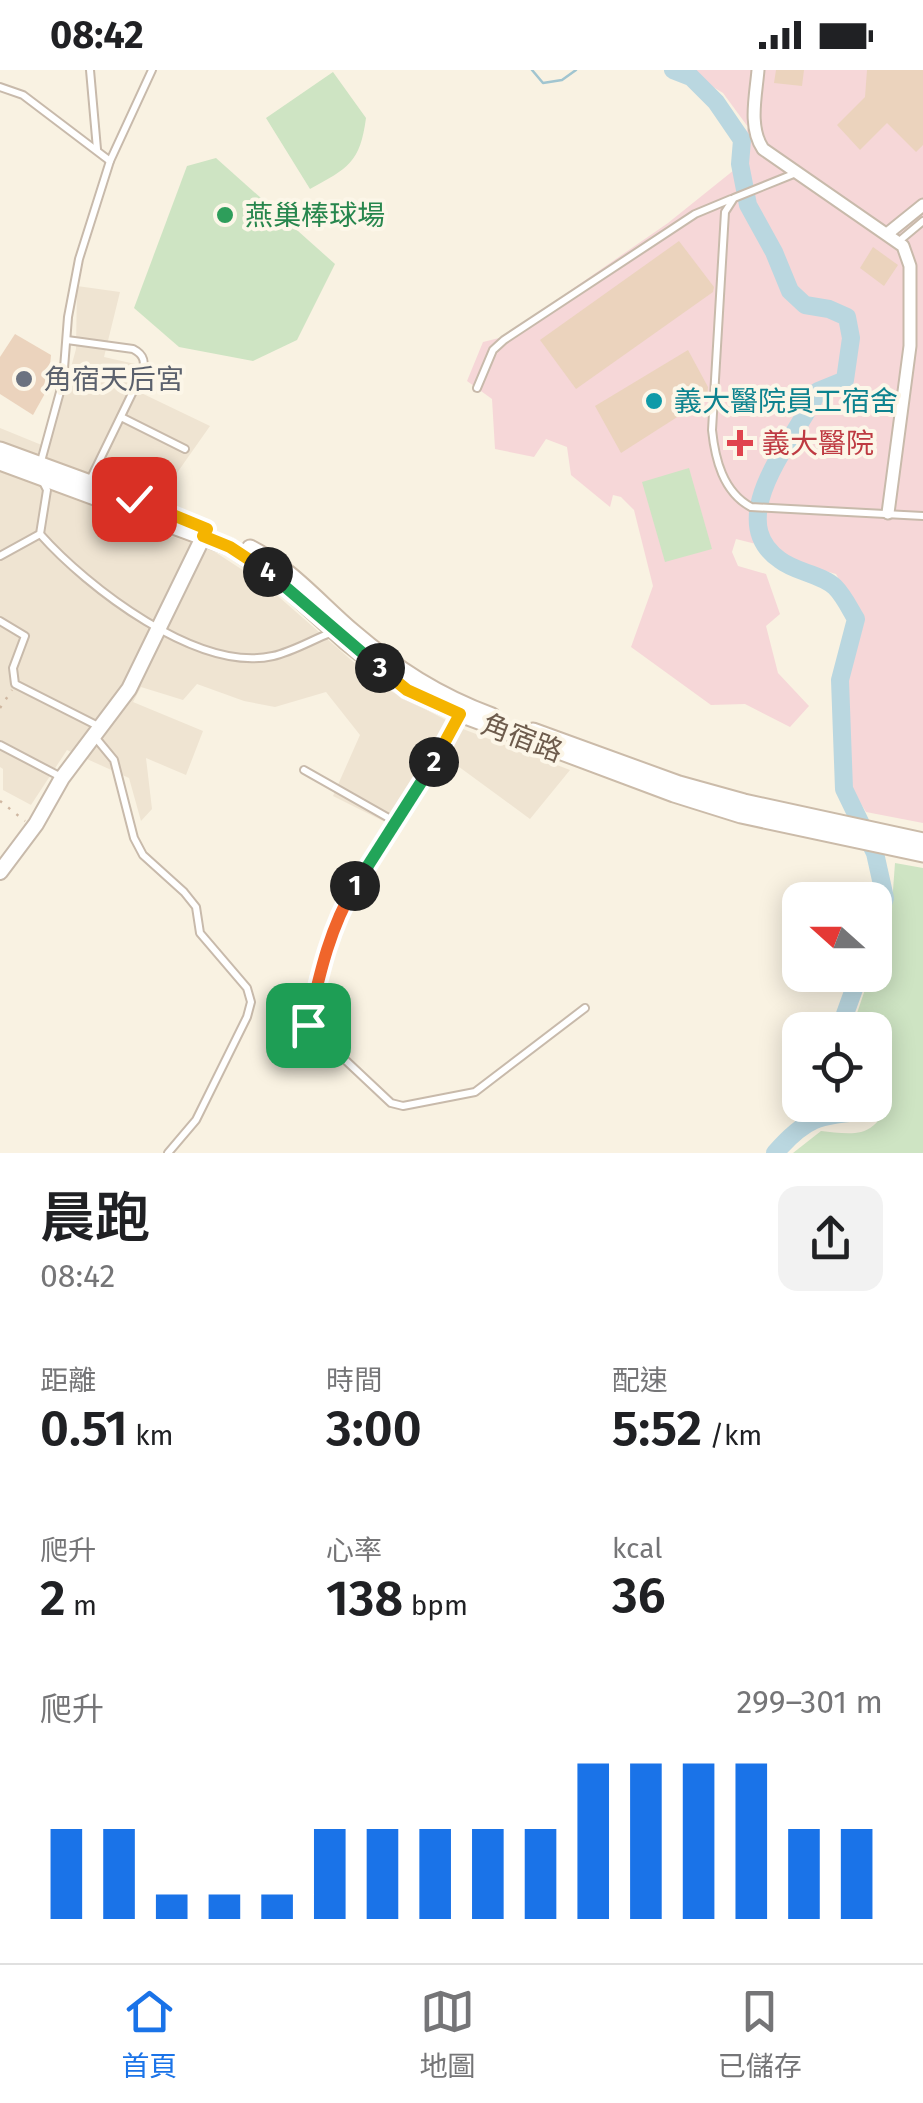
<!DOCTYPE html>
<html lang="zh-TW">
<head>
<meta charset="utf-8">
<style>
	:root { --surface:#fff; --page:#f2f2f2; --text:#202124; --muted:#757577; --line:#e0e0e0; --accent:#1a73e8 }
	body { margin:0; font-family:"Fira Sans","Noto Sans TC",sans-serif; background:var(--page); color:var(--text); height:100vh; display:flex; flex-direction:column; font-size:38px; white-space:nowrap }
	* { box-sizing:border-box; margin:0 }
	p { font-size:32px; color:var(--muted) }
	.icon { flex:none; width:55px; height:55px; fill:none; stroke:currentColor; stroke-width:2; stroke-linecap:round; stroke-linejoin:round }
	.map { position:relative; height:1083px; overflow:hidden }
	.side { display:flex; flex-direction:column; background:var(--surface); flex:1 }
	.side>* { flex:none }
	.needle { width:65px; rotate:291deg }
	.buttons { position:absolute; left:782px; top:812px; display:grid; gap:20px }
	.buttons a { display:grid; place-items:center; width:110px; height:110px; border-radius:20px; background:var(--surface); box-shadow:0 5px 25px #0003; font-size:50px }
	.pin { position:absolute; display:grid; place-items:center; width:85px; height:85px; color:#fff; margin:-42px; border-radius:20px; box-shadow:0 5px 15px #0006 }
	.km { position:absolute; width:50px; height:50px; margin:-25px; border-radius:50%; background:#222; color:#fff; font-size:28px; line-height:50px; text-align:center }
	.round { display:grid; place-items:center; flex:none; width:105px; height:105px; border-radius:20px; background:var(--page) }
	.head { display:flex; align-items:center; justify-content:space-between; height:170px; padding:0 40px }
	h1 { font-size:55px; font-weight:600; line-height:75px }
	.metrics { display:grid; grid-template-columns:repeat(3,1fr); gap:15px; height:170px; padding:10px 40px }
	.metrics div { display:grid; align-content:center }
	.metrics b { font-size:50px; font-weight:600 }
	.metrics small { font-size:28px; font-weight:400 }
	.metrics p { font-size:28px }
	.chart { height:280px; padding:20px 40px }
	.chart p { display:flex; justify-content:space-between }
	.chart svg { width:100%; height:180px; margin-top:10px; stroke:var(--accent); stroke-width:6 }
	.status { display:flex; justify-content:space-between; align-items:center; height:70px; padding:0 50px; background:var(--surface); direction:ltr }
	.status svg { height:28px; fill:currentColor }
	.tabs { display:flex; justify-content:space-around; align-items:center; height:140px; border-top:2px solid var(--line); background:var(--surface); font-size:28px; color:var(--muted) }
	.tabs a { display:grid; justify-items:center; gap:5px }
	.tabs .on { color:var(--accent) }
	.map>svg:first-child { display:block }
	.residential { fill:#efe4d2 }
	.medical { fill:#f6d7d8 }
	.green { fill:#cee4c3 }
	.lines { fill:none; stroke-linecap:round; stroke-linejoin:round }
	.stream { stroke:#a1c5d0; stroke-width:2.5 }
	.river { stroke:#bad7e0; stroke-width:18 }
	.building { fill:#ebd3bd }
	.service-casing { stroke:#c8baab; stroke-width:10 }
	.minor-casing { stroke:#c8baab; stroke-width:15 }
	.tertiary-casing { stroke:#c8baab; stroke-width:18 }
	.secondary-casing { stroke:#cbbba9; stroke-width:19 }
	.path { stroke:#cfb7a1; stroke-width:2.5; stroke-dasharray:2.5 8; stroke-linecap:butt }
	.service { stroke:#fff; stroke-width:6 }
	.minor { stroke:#fff; stroke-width:11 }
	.tertiary { stroke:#fff; stroke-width:14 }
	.secondary { stroke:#fff; stroke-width:15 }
	.split-1-casing { stroke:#fff; stroke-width:20 }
	.split-2-casing { stroke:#fff; stroke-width:20 }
	.split-3-casing { stroke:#fff; stroke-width:20 }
	.split-4-casing { stroke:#fff; stroke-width:20 }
	.split-5-casing { stroke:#fff; stroke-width:20 }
	.split-1 { stroke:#f0652b; stroke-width:12 }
	.split-2 { stroke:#22a559; stroke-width:12 }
	.split-3 { stroke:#f5b400; stroke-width:12 }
	.split-4 { stroke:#22a559; stroke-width:12 }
	.split-5 { stroke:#f5b400; stroke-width:12 }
	.leisure-dot { fill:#2e9e5b; stroke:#fcf6e8; stroke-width:4 }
	.worship-dot { fill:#6b7280; stroke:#fcf6e8; stroke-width:4 }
	.culture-dot { fill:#0f9aa8; stroke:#fcf6e8; stroke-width:4 }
	.health-dot { fill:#e0444e; stroke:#fcf6e8; stroke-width:4 }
	.labels { text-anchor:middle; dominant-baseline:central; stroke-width:8; stroke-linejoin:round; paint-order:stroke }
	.leisure-label { font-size:28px; fill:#27864d; stroke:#fcf6e8; text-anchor:start }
	.worship-label { font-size:28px; fill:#5b616d; stroke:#fcf6e8; text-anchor:start }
	.culture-label { font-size:28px; fill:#0d838f; stroke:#fcf6e8; text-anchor:start }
	.health-label { font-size:28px; fill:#be3a42; stroke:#fcf6e8; text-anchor:start }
	.street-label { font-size:28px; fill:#6d5b4c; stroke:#fcf6e8 }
</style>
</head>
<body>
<div class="status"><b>08:42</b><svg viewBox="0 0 49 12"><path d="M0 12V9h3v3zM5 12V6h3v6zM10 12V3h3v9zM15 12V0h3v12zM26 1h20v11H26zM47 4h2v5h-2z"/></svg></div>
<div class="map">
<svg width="923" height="1083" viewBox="0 0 923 1083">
	<rect width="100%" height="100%" fill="#f9f2e2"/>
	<!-- residential -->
	<path class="residential" d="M 77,216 L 120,222 L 104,287 L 144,296 L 135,320 L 210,356 L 160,427 L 151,459 L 212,480 L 264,514 L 381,616 L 463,659 L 570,700 L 530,749 L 436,680 L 389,754 L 333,726 L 360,665 L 326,622 L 275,637 L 244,631 L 197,614 L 183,630 L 141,617 L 133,632 L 203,661 L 186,705 L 146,688 L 152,739 L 141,751 L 129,708 L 67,680 L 31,735 L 3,720 L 3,699 L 0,697 L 0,358 L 49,378 L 76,279 Z"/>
	<!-- medical -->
	<path class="medical" d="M 685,0 L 923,0 L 923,753 L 866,742 L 846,710 L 847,613 L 864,552 L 836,504 L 794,492 L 776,479 L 736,469 L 732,482 L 738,496 L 766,504 L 780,544 L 766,556 L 778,603 L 809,636 L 790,657 L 745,634 L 711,635 L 631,577 L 653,516 L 634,440 L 621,427 L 613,425 L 610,437 L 571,405 L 567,377 L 546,369 L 534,387 L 495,379 L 492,329 L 467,311 L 483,272 L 503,267 L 668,153 L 734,100 L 748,57 L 723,23 Z"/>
	<!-- green -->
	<g class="green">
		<path d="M 333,2 L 366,48 C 360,93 348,98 310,119 L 266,48 Z"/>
		<path d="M 216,88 L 335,194 L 297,270 L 253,291 L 179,277 L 134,238 L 187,96 Z"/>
		<path d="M 689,398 L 712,479 L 665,492 L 642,412 Z"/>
		<path d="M 895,793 L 923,798 L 923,1083 L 793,1083 L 821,1061 C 833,1062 849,1065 861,1062 C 882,1057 896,1025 891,1004 C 888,987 875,978 875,960 L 868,960 L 856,946 L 870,905 L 875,905 L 875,888 L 892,834 Z"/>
	</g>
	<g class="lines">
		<!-- stream -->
		<path class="stream" d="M 532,0 L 543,13 L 562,10 L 576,0"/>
		<!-- river -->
		<g class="river">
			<path d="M 673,0 L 691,7 L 716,32 L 742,70 L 740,94 L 748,135 L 774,182 L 790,221 L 805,235 L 829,239 L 847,247 L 851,268 L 845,310 L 818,321 C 798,366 720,448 780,490 C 795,502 821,504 835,517 C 844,526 850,539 856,549 L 840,610 L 844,719 L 875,783 L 885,828 L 875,857"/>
			<path d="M 853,960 L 845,944 L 859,905"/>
			<path d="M 875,999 L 882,1012 L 875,1029"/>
			<path d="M 775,1083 C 809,1044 821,1046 871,1041 L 873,1035"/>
		</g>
	</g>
	<!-- building -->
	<g class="building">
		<path d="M 776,0 L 804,0 L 802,16 L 774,13 Z"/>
		<path d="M 867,0 L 923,0 L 923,75 L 916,82 L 887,53 L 860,80 L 837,55 L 865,27 Z"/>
		<path d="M 679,171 L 714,217 L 713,222 L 576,319 L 540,270 Z"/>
		<path d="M 873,177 L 898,195 L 884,216 L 860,198 Z"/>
		<path d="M 15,264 L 51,285 L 48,318 L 33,345 L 0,324 L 0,287 Z"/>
		<path d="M 688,280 L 708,317 L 707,328 L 621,383 L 595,336 Z"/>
	</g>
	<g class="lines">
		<!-- service casing -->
		<g class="service-casing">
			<g id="service">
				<path d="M 90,0 L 97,79"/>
				<path d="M 0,17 L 23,25 L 110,91"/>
				<path d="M 796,103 L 734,128 L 725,142 L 712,360 C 715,389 723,422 751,437 L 923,446"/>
				<path d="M 898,172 L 923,151"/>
				<path d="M 67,270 L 133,279 C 145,285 146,293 141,305 L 89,412"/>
				<path d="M 477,318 L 493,280 L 504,270 L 695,144 L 731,129"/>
				<path d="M 121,347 L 185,379"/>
				<path d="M 40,395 L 63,311 L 68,247 L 79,189 L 110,91 L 152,0"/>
				<path d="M 40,464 C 87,517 198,603 273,586 C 292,582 312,570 330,563"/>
				<path d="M 0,486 L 40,464 L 47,420 L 43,412"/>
				<path d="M 0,551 L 25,566 L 13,598 L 15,614 L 100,657"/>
				<path d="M 459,645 L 431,696 L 340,840 L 325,884 L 308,955 L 391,1033 L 403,1036 L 475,1022 L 585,938"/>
				<path d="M 95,667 L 114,690 L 134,768 L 143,785 L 184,822 L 196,837 L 200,863 L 247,918 L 251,932 L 247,947 L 196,1050 L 168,1083"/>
				<path d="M 0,675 L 61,707"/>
				<path d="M 304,700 L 394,751"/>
			</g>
		</g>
		<!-- minor casing -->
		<g class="minor-casing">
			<g id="minor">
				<path d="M 758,0 C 756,25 748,57 763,79 L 903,176 L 910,196 L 910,276 L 888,443"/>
				<path d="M 887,164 L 923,135"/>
			</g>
		</g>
		<!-- tertiary casing -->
		<g class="tertiary-casing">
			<path id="tertiary" d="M 0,802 L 36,754 L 62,708 L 129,619 L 207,459"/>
		</g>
		<!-- secondary casing -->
		<g class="secondary-casing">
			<g id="secondary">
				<path d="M 0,380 L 90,413"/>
				<path d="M 0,392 L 230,477 L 277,509 L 345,571 L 407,620 L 460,644 L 674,724 L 741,745 L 923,784"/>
				<path d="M 250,478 C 291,499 319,533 353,562 C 396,599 438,626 492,646"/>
				<path d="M 533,661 L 679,714 L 744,732 L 923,771"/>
			</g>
		</g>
		<!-- path -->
		<g class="path">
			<path d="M 0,638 L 12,620"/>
			<path d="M 0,731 L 25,751"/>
		</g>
		<!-- service -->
		<use href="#service" class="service"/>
		<!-- minor -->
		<use href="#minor" class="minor"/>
		<!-- tertiary -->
		<use href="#tertiary" class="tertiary"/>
		<!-- secondary -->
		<use href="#secondary" class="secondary"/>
	</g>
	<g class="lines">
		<!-- split-1 casing -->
		<g class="split-1-casing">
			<path id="split-1" d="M 308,955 C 319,907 329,859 355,816"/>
		</g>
		<!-- split-2 casing -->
		<g class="split-2-casing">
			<path id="split-2" d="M 355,816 L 434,692"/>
		</g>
		<!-- split-3 casing -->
		<g class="split-3-casing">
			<path id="split-3" d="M 380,598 L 407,620 L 460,644 L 434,692"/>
		</g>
		<!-- split-4 casing -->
		<g class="split-4-casing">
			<path id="split-4" d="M 268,502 L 380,598"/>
		</g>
		<!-- split-5 casing -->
		<g class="split-5-casing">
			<path id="split-5" d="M 134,429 L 207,459 L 203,466 L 230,477 L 268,502"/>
		</g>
		<!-- split-1 -->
		<use href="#split-1" class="split-1"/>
		<!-- split-2 -->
		<use href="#split-2" class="split-2"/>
		<!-- split-3 -->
		<use href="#split-3" class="split-3"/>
		<!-- split-4 -->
		<use href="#split-4" class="split-4"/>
		<!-- split-5 -->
		<use href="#split-5" class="split-5"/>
	</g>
	<!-- markers -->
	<circle class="leisure-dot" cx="225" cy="145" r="10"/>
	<circle class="worship-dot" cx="24" cy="309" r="10"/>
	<circle class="culture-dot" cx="654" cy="331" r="10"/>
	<path class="health-dot" d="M735 358h10v10h10v10h-10v10h-10v-10h-10v-10h10z"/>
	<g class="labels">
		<!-- leisure labels -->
		<g class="leisure-label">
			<text x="245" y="145">燕巢棒球場</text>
		</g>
		<!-- worship labels -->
		<g class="worship-label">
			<text x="44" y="309">角宿天后宮</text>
		</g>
		<!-- culture labels -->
		<g class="culture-label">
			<text x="674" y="331">義大醫院員工宿舍</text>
		</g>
		<!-- health labels -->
		<g class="health-label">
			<text x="762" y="373">義大醫院</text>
		</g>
		<!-- street labels -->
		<g class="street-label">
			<text transform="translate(522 668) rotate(21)">角宿路</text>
		</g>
	</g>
</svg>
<div class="buttons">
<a><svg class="needle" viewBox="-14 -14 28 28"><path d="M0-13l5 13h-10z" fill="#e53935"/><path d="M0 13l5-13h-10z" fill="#757577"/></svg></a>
<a><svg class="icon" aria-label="locate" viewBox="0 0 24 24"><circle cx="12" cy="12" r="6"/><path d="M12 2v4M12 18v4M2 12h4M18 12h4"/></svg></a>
</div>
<div class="pin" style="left:308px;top:955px;background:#1e9e55"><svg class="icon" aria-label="arrive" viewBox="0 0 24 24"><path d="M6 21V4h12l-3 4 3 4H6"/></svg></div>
<div class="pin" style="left:134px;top:429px;background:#d93025"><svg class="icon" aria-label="check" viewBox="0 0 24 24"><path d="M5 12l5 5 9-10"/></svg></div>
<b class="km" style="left:355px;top:816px">1</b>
<b class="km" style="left:434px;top:692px">2</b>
<b class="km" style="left:380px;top:598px">3</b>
<b class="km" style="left:268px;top:502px">4</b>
</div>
<section class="side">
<div class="head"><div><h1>晨跑</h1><p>08:42</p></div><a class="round"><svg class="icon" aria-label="share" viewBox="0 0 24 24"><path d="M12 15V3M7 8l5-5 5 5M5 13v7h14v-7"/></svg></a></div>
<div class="metrics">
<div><p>距離</p><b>0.51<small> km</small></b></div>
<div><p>時間</p><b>3:00</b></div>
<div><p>配速</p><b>5:52<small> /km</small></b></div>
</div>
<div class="metrics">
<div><p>爬升</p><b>2<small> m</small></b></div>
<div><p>心率</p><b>138<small> bpm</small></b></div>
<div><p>kcal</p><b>36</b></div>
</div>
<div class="chart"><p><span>爬升</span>299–301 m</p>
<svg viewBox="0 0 160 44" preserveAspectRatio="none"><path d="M5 44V22M15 44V22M25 44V38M35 44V38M45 44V38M55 44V22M65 44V22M75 44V22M85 44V22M95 44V22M105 44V6M115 44V6M125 44V6M135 44V6M145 44V22M155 44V22"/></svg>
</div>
</section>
<nav class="tabs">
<a class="on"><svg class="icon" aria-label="home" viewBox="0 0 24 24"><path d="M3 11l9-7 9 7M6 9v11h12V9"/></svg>首頁</a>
<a><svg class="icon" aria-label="map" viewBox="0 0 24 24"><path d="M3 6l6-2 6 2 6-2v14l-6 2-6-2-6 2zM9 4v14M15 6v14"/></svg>地圖</a>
<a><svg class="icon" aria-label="saved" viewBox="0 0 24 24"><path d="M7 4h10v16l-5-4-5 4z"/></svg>已儲存</a>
</nav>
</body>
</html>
